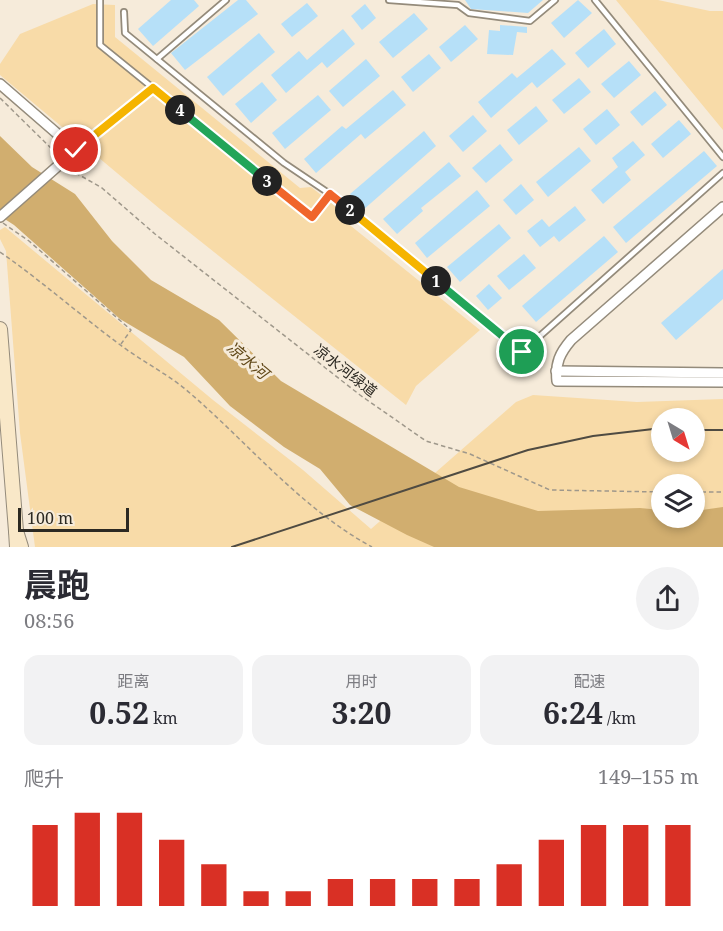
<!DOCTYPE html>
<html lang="zh">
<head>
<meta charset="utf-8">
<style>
	:root { --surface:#fff; --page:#f2f2f3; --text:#2b2b33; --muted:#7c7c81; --accent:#d93025 }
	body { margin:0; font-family:"Noto Serif","Noto Sans SC",serif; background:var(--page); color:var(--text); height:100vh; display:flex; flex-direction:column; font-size:22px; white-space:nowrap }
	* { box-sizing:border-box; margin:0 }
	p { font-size:20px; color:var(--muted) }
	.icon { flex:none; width:33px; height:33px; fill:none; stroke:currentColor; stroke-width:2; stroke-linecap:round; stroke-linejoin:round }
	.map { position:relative; height:547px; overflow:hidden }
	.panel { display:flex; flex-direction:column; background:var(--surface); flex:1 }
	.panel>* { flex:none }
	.needle { width:39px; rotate:142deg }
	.controls { position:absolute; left:651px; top:408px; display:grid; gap:12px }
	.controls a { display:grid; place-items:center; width:54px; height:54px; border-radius:50%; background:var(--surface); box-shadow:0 3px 9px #0003; font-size:30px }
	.scale { position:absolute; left:18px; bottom:15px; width:111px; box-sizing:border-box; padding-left:6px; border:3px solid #2c2922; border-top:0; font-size:16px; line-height:21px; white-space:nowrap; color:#2c2922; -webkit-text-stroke:4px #f6ebda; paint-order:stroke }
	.pin { position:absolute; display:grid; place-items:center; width:51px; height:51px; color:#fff; margin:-26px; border:3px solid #fff; border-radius:50%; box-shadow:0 2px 6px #0007 }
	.km { position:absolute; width:30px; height:30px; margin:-15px; border-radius:50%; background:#222; color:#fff; font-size:16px; line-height:30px; text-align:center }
	.round { display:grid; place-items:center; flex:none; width:63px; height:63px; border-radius:32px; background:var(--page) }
	.overview { display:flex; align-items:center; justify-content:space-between; height:102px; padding:0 24px }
	h1 { font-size:33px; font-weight:700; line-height:45px }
	.stats { display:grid; grid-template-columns:repeat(3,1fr); gap:9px; height:102px; padding:6px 24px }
	.stats div { display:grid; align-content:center; border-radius:15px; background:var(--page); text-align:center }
	.stats b { font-size:30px; font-weight:700 }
	.stats small { font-size:16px; font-weight:400 }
	.stats p { font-size:16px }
	.chart { height:168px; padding:12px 24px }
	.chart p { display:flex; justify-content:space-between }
	.chart svg { width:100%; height:108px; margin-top:6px; stroke:var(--accent); stroke-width:6 }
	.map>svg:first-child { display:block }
	.green { fill:#f8dba8; fill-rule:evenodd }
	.water { fill:#d1ae6f }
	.building { fill:#b6e0f8 }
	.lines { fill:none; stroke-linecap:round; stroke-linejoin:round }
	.lane-casing { stroke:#948b7b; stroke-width:8 }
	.street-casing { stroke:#948b7b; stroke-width:12 }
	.secondary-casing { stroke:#948b7b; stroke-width:16 }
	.path { stroke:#9f988b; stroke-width:1.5; stroke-dasharray:4.5 3; stroke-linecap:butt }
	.lane { stroke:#fff; stroke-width:4.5 }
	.street { stroke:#fff; stroke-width:9 }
	.secondary { stroke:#f9e8c8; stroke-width:14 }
	.rail { stroke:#4f4b42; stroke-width:2 }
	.split-1-casing { stroke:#fff; stroke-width:12 }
	.split-2-casing { stroke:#fff; stroke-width:12 }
	.split-3-casing { stroke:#fff; stroke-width:12 }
	.split-4-casing { stroke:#fff; stroke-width:12 }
	.split-5-casing { stroke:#fff; stroke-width:12 }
	.split-1 { stroke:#22a559; stroke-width:8 }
	.split-2 { stroke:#f5b400; stroke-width:8 }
	.split-3 { stroke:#f0652b; stroke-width:8 }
	.split-4 { stroke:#22a559; stroke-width:8 }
	.split-5 { stroke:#f5b400; stroke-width:8 }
	.labels { text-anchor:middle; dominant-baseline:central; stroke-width:6; stroke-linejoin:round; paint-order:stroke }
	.street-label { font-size:15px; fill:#2c2922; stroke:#f6ebda }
	.water-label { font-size:16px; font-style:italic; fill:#624919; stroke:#f6ebda }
</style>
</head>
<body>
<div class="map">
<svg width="723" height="547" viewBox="0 0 723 547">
	<rect width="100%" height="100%" fill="#f6ebda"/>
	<!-- green -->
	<g class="green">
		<path d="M 616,0 L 658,0 L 710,11 L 723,11 L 723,130 Z"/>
		<path d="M 93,4 L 115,5 L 115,37 L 300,188 L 311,187 L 345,214 L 346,222 L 480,330 L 416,386 L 406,405 L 160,209 L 0,75 L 0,64 L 20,34 Z"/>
		<path d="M 5,227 L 213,400 L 303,470 L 371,529 L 516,402 L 533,395 L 637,402 L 723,399 L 723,547 L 35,547 L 20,433 L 6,251 L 0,239 L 0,230 ZM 662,418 L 694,418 L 694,452 L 662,452 ZM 662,484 L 694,484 L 694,518 L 662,518 Z"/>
	</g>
	<!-- water -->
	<path class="water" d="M 0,136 L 32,167 L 75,194 L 112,241 L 151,280 L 219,320 L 281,381 L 459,487 L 538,511 L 640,508 L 661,510 L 662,518 L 694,518 L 695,511 L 723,507 L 723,547 L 434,547 L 407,535 L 350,505 L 320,469 L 284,447 L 230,406 L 184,357 L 120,319 L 14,225 L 0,216 Z"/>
	<!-- building -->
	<g class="building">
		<path d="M 171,0 L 194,0 L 199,6 L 153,46 L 138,29 Z"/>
		<path d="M 238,0 L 246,0 L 258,14 L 185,70 L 171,53 Z"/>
		<path d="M 465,0 L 543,0 L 528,13 L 471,9 Z"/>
		<path d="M 578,0 L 592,13 L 564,38 L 551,23 Z"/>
		<path d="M 307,3 L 318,16 L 292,37 L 281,24 Z"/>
		<path d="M 365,4 L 376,18 L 362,30 L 351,16 Z"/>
		<path d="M 414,13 L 428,29 L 393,58 L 379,42 Z"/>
		<path d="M 465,25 L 478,39 L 451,62 L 439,47 Z"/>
		<path d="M 500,25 L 527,27 L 527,33 L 517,32 L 513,55 L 487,54 L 489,30 L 500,31 Z"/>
		<path d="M 343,29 L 355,44 L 327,68 L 322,62 L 286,93 L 271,75 L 299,51 L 307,60 Z"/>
		<path d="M 604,29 L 616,44 L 588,68 L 575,53 Z"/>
		<path d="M 259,33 L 275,52 L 223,96 L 207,77 Z"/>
		<path d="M 552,49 L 566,64 L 537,88 L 532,82 L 491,118 L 478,102 L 512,73 L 517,78 Z"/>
		<path d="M 429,54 L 441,68 L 413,92 L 401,77 Z"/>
		<path d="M 366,59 L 380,76 L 343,107 L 329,91 Z"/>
		<path d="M 629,61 L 641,75 L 614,98 L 601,84 Z"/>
		<path d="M 579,78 L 591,92 L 564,114 L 552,100 Z"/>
		<path d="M 262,82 L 277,100 L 251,123 L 235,104 Z"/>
		<path d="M 393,90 L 406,105 L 365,139 L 361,134 L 316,173 L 304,159 L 342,126 L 346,129 Z"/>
		<path d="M 655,91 L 667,105 L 642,126 L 630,112 Z"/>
		<path d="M 318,95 L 331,110 L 285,149 L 272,133 Z"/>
		<path d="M 536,106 L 548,121 L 519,145 L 507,130 Z"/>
		<path d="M 607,109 L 620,125 L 596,145 L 583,129 Z"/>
		<path d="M 473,115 L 487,131 L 463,152 L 449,136 Z"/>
		<path d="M 679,120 L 691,134 L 663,158 L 651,144 Z"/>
		<path d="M 424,131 L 436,146 L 363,210 L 350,194 Z"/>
		<path d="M 633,141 L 645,155 L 625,172 L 631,180 L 603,204 L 591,190 L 618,167 L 612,158 Z"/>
		<path d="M 500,144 L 513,160 L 486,183 L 472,168 Z"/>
		<path d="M 579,147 L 591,161 L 548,197 L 536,182 Z"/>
		<path d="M 704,151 L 717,166 L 626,243 L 613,227 Z"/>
		<path d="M 449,162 L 461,176 L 421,208 L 423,211 L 397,234 L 383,219 Z"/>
		<path d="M 521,184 L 534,200 L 516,215 L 503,200 Z"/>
		<path d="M 477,190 L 490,206 L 427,258 L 415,243 Z"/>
		<path d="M 575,206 L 586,220 L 559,242 L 554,236 L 540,247 L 527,231 L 542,219 L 549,227 Z"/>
		<path d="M 499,224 L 511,238 L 460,282 L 447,267 Z"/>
		<path d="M 604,236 L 618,252 L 536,322 L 522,306 Z"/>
		<path d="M 524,254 L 536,268 L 509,290 L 497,276 Z"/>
		<path d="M 723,269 L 723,299 L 676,340 L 661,323 Z"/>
		<path d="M 489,284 L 502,298 L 488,310 L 476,296 Z"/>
	</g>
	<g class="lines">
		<!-- lane casing -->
		<g class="lane-casing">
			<g id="lane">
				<path d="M 100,0 L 100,45 L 312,217 L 330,194 L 522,352 L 723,173"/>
				<path d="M 389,0 L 458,5 L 469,13 L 530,21 L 555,0"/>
				<path d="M 595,0 L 723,157"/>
				<path d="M 124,12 L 125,33 L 284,163 L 330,194"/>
				<path d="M 157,59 L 226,0"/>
				<path d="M 76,150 L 153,89"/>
			</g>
		</g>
		<!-- street casing -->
		<g class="street-casing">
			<g id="street">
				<path d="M 0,84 L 76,150 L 0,217"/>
				<path d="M 723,207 L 571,340 C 560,353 555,363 557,381 L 723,382"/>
				<path d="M 556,371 L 723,373"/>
			</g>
		</g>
		<!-- secondary casing -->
		<g class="secondary-casing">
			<g id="secondary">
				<path d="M 0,329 L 16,531"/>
				<path d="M 17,547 L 16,531 L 21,547"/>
			</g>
		</g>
		<!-- path -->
		<g class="path">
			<path d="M 0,98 L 57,154"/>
			<path d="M 69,169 L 102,188 L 155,234 L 360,395 L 426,441 L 470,454 L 550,490 L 662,492"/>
			<path d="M 3,223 L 29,241 L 131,330 L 121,344"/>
			<path d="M 0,252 C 43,282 81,316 123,347 C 145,363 171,376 191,394 C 251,446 302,509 372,547"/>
			<path d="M 694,492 L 723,492"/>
		</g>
		<!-- lane -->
		<use href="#lane" class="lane"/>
		<!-- street -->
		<use href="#street" class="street"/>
		<!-- secondary -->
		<use href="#secondary" class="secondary"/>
		<!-- rail -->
		<g class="rail">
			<path d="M 694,430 L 723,430"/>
			<path d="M 232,547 L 528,450 L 593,436 L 662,428"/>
		</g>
	</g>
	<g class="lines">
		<!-- split-1 casing -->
		<g class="split-1-casing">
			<path id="split-1" d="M 436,281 L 522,352"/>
		</g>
		<!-- split-2 casing -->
		<g class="split-2-casing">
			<path id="split-2" d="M 350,210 L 436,281"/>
		</g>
		<!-- split-3 casing -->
		<g class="split-3-casing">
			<path id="split-3" d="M 267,181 L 312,217 L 330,194 L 350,210"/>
		</g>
		<!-- split-4 casing -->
		<g class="split-4-casing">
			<path id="split-4" d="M 180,110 L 267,181"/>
		</g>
		<!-- split-5 casing -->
		<g class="split-5-casing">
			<path id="split-5" d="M 76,150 L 153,88 L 180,110"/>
		</g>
		<!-- split-1 -->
		<use href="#split-1" class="split-1"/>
		<!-- split-2 -->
		<use href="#split-2" class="split-2"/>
		<!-- split-3 -->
		<use href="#split-3" class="split-3"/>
		<!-- split-4 -->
		<use href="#split-4" class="split-4"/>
		<!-- split-5 -->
		<use href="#split-5" class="split-5"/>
	</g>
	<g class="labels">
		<!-- street labels -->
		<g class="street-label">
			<text transform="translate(346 370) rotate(38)">凉水河绿道</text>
		</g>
		<!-- water labels -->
		<g class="water-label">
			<text transform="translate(248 360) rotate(40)">凉水河</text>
		</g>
	</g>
</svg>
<div class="controls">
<a><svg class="needle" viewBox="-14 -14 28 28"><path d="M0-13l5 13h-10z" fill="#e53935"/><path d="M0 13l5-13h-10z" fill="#7c7c81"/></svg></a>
<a><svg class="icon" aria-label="layers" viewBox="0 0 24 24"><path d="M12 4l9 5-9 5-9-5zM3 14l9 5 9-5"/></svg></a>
</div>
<div class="scale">100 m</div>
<div class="pin" style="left:522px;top:352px;background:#1e9e55"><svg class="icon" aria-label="arrive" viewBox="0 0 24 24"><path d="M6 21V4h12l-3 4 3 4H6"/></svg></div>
<div class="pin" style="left:76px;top:150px;background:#d93025"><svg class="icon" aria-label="check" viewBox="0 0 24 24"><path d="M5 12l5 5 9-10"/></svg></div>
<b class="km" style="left:436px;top:281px">1</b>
<b class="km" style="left:350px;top:210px">2</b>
<b class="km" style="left:267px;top:181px">3</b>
<b class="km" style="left:180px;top:110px">4</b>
</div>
<section class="panel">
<div class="overview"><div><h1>晨跑</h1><p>08:56</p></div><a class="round"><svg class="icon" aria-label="share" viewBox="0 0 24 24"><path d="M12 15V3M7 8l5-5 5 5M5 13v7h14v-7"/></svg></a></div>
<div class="stats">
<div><p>距离</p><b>0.52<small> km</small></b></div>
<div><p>用时</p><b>3:20</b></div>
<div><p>配速</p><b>6:24<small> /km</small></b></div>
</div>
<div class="chart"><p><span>爬升</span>149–155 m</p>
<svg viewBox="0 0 160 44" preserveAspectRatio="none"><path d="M5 44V11M15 44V6M25 44V6M35 44V17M45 44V27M55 44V38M65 44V38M75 44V33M85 44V33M95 44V33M105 44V33M115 44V27M125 44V17M135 44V11M145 44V11M155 44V11"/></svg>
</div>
</section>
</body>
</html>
